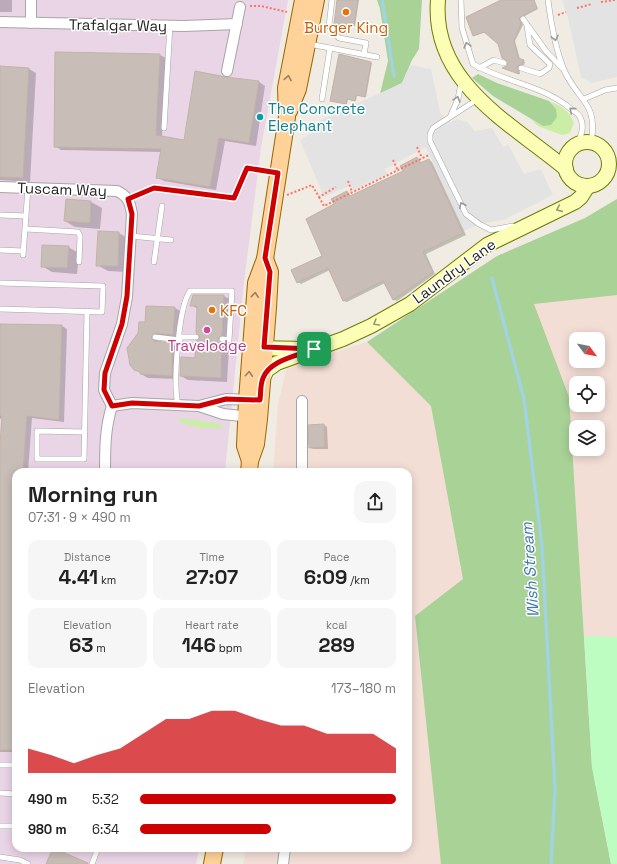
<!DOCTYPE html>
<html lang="en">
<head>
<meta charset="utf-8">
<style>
	:root { --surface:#fff; --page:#f6f6f6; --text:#222; --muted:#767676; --accent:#cd0002 }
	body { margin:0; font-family:"Space Grotesk",sans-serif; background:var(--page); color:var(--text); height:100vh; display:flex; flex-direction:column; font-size:15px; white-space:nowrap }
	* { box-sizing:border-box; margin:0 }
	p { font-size:13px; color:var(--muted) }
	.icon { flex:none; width:22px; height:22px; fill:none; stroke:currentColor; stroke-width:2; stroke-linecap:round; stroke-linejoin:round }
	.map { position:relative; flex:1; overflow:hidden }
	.details { position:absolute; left:12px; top:468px; width:400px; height:384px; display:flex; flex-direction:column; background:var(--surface); border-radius:12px; box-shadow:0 2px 10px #0003 }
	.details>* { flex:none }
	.needle { width:26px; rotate:122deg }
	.tools { position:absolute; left:569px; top:332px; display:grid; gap:8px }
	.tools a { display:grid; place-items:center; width:36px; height:36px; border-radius:8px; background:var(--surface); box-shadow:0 2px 10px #0003; font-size:20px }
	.pin { position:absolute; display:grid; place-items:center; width:34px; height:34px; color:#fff; margin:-17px; border-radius:8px; box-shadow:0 2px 6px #0006 }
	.round { display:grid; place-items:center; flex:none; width:42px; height:42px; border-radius:12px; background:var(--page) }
	.head { display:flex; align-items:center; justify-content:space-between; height:68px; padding:0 16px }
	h1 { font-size:22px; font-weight:700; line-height:30px }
	.metrics { display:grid; grid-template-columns:repeat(3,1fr); gap:6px; height:68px; padding:4px 16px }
	.metrics div { display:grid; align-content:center; border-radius:10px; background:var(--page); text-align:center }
	.metrics b { font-size:20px; font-weight:700 }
	.metrics small { font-size:11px; font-weight:400 }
	.metrics p { font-size:11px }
	.chart { height:112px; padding:8px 16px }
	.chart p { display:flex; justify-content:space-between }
	.chart svg { width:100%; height:72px; margin-top:4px; fill:var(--accent); opacity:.7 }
	ul { padding:0 16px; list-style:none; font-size:13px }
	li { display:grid; grid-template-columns:64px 48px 1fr; align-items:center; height:30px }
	li i { height:10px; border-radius:5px; background:var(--accent) }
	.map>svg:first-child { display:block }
	.industrial { fill:#ead5e6 }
	.military { fill:#f3ded6; fill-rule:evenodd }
	.grass { fill:#caeea6 }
	.forest { fill:#a8d296 }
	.park { fill:#befdc2 }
	.parking { fill:#e3e3e3 }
	.shadow { fill:#0003 }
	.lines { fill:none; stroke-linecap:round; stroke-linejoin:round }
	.stream { stroke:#a1d3e1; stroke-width:3.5 }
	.building { fill:#c8beb7; stroke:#c3b2a5 }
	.lane-casing { stroke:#a6a6a6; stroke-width:6 }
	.street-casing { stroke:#a6a6a6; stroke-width:12 }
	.secondary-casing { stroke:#6f7b00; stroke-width:16 }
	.primary-casing { stroke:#996500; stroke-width:18 }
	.path { stroke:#ff7466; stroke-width:2; stroke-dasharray:2 2; stroke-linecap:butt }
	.lane { stroke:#fff; stroke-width:5 }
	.street { stroke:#fff; stroke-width:10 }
	.secondary { stroke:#fbfeb4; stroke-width:14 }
	.primary { stroke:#ffd29a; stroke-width:16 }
	.oneway { stroke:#9a9a9a }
	.oneway2 { stroke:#9a8163 }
	.oneway3 { stroke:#989a71 }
	.route-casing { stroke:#fff; stroke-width:8 }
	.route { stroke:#cd0002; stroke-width:5 }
	.food-dot { fill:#e8710a; stroke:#fff; stroke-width:1.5 }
	.culture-dot { fill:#0f9aa8; stroke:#fff; stroke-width:1.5 }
	.hotel-dot { fill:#d1479c; stroke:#fff; stroke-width:1.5 }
	.labels { text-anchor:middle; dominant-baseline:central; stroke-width:3; stroke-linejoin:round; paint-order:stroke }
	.street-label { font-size:15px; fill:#1f1f1f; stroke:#fff }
	.food-label { font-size:15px; fill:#c56008; stroke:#fff }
	.culture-label { font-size:15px; fill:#0d838f; stroke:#fff; text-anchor:start }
	.hotel-label { font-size:15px; fill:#b23c85; stroke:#fff }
	.water-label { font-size:16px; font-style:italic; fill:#4179ad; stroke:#fff }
</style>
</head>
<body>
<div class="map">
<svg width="617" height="864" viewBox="0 0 617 864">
	<rect width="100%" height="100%" fill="#f0ece4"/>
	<!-- industrial -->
	<path class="industrial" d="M 0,0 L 288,0 L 261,148 L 244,282 L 225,472 L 16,472 L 16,848 L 199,848 L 196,864 L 0,864 Z"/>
	<!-- military -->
	<path class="military" d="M 617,199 L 617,864 L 243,864 L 246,848 L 408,848 L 408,472 L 273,472 L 278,404 L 287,367 L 367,342 L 497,256 L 585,218 ZM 576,339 L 598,339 L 598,361 L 576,361 ZM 576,383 L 598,383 L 598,405 L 576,405 ZM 576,427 L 598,427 L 598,449 L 576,449 Z"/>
	<!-- grass -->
	<g class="grass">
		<path d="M 549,101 C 562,106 569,111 574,123 L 570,133 L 562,135 L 538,126 L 531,119 L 543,126 L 556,109 Z"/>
		<path d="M 179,418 L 216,423 L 226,428 L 200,428 L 179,422 Z"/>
	</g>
	<!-- forest -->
	<g class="forest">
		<path d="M 377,0 L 422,0 L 419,49 L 412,60 L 402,83 L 380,94 L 388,61 L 380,9 Z"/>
		<path d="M 478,74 L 497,83 L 549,101 L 556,109 L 557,117 L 551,125 L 543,126 L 493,96 L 472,78 Z"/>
		<path d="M 617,199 L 617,295 L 534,304 L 569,397 L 592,767 L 611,864 L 441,864 L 415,616 L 463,579 L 431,406 L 367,342 L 497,256 L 585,218 Z"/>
	</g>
	<!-- park -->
	<path class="park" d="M 584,636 L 617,637 L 617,864 L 611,864 L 592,767 Z"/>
	<!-- parking -->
	<g class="parking">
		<path d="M 562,0 L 617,0 L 617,77 L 592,83 L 581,77 L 568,18 Z"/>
		<path d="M 410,65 L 431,69 L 440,112 L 446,119 L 451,122 L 457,119 L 467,122 L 475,131 L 492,128 L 503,147 L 508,144 L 524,174 L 541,169 L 553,195 L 503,220 L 479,224 L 464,231 L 426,147 L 385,169 L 387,174 L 353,190 L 351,185 L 324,197 L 300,140 L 319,128 L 317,122 L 402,83 Z"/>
	</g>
	<!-- shadow -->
	<g class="shadow">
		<rect x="0" y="0" width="12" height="12"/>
		<path d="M 338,0 L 359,0 L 355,26 L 349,25 L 348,33 L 339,31 L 339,24 L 336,24 Z"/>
		<path d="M 503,0 L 534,0 L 538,9 L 521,18 L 523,25 L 515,41 L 520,59 L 525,62 L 524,65 L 519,67 L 520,74 L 504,68 L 508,66 L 509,62 L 499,43 L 486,32 L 474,36 Z"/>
		<path d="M 160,55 L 166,58 L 162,137 L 185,141 L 226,78 L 259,82 L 265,86 L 256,146 L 225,141 L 216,190 L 164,181 L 157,177 L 162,152 L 61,150 L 55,146 Z"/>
		<path d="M 339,55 L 372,63 L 366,97 L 357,95 L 356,101 L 348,99 L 347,104 L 331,101 Z"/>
		<path d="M 0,67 L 29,69 L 36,73 L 30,182 L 0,180 Z"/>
		<path d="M 417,158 L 422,163 L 429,160 L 432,162 L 466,235 L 426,254 L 435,274 L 397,301 L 394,300 L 385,283 L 347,302 L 343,301 L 330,270 L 301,284 L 298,282 L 323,257 L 335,205 L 347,192 L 352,197 L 404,171 Z"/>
		<path d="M 66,200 L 91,202 L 102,208 L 100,229 L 75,227 L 65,221 Z"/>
		<path d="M 99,232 L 119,233 L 129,239 L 128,272 L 108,271 L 97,265 Z"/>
		<path d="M 68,247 L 79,253 L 77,274 L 52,272 L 42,266 Z"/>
		<path d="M 193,296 L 224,296 L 231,300 L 229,339 L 224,343 L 229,348 L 227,382 L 188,380 L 181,376 L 196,359 L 201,337 L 198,309 L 191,305 Z"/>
		<path d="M 147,307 L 175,308 L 182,312 L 180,338 L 162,336 L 157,341 L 172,344 L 179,348 L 179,379 L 148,378 L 141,374 Z"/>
		<path d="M 0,325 L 62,326 L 67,329 L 64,422 L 32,418 L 28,472 L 16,472 L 16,752 L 0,752 L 0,462 L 2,418 L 0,419 Z"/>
		<path d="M 324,425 L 327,427 L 328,449 L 313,449 L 310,447 Z"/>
	</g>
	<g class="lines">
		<!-- stream -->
		<g class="stream">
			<path d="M 382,0 L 394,76"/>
			<path d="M 492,278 L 524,399 L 542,546 L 555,789 L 551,864"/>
		</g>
	</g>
	<!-- building -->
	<g class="building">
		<path d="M 337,0 L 358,0 L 354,26 L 348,25 L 347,33 L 339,31 L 337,29 L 338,24 L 334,24 Z"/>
		<path d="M 501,0 L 534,0 L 537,8 L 519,18 L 521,24 L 514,40 L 518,58 L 524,60 L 522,64 L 517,66 L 519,74 L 502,68 L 507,66 L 508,62 L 502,58 L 498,44 L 484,32 L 473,36 L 466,17 Z"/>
		<path d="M 55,52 L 160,54 L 156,135 L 184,140 L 195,71 L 226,77 L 259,81 L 249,143 L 219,138 L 210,187 L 156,178 L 161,149 L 54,147 Z"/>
		<path d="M 339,54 L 371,62 L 365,97 L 356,95 L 355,101 L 347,99 L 346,104 L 330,101 Z"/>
		<path d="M 0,66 L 29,68 L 23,178 L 0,177 Z"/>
		<path d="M 417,157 L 420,163 L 429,159 L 463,233 L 423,252 L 433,272 L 393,300 L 383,281 L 343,301 L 328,268 L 297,283 L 291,270 L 322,256 L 306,219 L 334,204 L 331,199 L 347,191 L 350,196 L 403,171 L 400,166 Z"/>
		<path d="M 66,199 L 91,201 L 90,223 L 64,221 Z"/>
		<path d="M 98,231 L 119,232 L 118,266 L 96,266 Z"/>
		<path d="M 42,245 L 69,246 L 67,268 L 41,267 Z"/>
		<path d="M 193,295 L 224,295 L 222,335 L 218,339 L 222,343 L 221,378 L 180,376 L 181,357 L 195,358 L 196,341 L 200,337 L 196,333 L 197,306 L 190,306 Z"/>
		<path d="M 146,306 L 175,307 L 173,335 L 155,333 L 151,337 L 154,341 L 172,343 L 172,376 L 140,374 L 140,372 L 134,370 L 130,365 L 127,348 L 138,333 L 139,322 L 145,322 Z"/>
		<path d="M 0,324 L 62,325 L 59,420 L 27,416 L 23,472 L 16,472 L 16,750 L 0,750 L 0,444 L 2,416 L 0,416 Z"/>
		<path d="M 324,424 L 325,447 L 309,448 L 308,425 Z"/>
		<path d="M 53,848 L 88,863 L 88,864 L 46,864 Z"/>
	</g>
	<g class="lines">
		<!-- lane casing -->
		<g class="lane-casing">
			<g id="lane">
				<path d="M 332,0 L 329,26 L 339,38 L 366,43 L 364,54"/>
				<path d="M 461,0 L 462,28 L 473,64 C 504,82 543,85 571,109 C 574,111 579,114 580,117 C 585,126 581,135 578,144"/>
				<path d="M 548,0 C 551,23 555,48 564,70 C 577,100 599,103 591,142"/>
				<path d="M 523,19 L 546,51 L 562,68"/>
				<path d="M 309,44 L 377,57"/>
				<path d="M 479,68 L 494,60 L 504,63"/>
				<path d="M 521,68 L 540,74 L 549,68 L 550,64 L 530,45 L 527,26"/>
				<path d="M 322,99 L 330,48"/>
				<path d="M 478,99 L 433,128 L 430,134 L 430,141 L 466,214 L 479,224 L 491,230 L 513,226"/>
				<path d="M 584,99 L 605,90 L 617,88"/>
				<path d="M 451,115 L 458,99 L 461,83"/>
				<path d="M 164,128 L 170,25"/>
				<path d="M 128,199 L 154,188 L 234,198 L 247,168 L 277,172"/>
				<path d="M 0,215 L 26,216"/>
				<path d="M 26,229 L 78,232 L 80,236 L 79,262"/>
				<path d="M 131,236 L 171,240"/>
				<path d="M 0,250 L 23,251"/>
				<path d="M 23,255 L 28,188"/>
				<path d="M 154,262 L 162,206"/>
				<path d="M 0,283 L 103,286 L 102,312 L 0,309"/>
				<path d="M 155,337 L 180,340"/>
				<path d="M 180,337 L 196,337"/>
				<path d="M 178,405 C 173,383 178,308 190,291 L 232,291 L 229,340 L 222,339"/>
				<path d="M 85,432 L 37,431 L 37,459 L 84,459 L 87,311"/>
				<path d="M 0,765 L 16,765"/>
				<path d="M 0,793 L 16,794"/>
				<path d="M 0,826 L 16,826"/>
				<path d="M 0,857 L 20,860 L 28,864"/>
				<path d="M 92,864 L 98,848"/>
			</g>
		</g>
		<!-- street casing -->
		<g class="street-casing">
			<g id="street">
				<path d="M 0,22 L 184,26 L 237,24"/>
				<path d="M 31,23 L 31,0"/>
				<path d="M 227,71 L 240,7"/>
				<path d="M 0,187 L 117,191 C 128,196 130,202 132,214 L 127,297 L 122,324 L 105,373 L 104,390 L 112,406 C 105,428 105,449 105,472"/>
				<path d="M 302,401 L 302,472"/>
				<path d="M 112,406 L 132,403 L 199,406 L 223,414 L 251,417"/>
				<path d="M 199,406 L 226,399 L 252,400"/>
				<path d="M 283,864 L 285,848"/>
			</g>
		</g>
		<!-- secondary casing -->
		<g class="secondary-casing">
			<g id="secondary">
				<path d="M 438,0 C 431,83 511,123 566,169"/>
				<circle cx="587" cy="164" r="22"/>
				<path d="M 254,348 L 307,349"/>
				<path d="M 262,380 L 267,370 L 277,363 L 343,339 L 371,326 L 410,304 L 487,245 L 575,202 L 581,197 L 588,186"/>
			</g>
		</g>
		<!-- primary casing -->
		<g class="primary-casing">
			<g id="primary">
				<path d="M 289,111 L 298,89 L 316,0"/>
				<path d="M 250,461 L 245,446 L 247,400 L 256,283 L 265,259 L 287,117 L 286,88 L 303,0"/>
				<path d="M 249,472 L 250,461 L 256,444 L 259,419 L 268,308 L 270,272 L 265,259"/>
				<path d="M 212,864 L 215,848"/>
			</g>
		</g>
		<!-- path -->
		<g class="path">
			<path d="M 601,2 L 615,0"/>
			<path d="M 250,6 L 261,6 L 287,12"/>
			<path d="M 577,8 L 592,4"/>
			<path d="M 558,15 L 566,12"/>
			<path d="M 417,147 L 422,158"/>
			<path d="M 393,160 L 398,171"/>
			<path d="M 348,181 L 352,192"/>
			<path d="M 287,195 L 312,185 L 319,197 L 336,187"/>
			<path d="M 319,197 L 324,206 L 429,155"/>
		</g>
		<!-- lane -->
		<use href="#lane" class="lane"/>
		<!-- street -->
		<use href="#street" class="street"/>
		<!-- secondary -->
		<use href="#secondary" class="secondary"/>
		<!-- primary -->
		<use href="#primary" class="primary"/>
	</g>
	<!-- one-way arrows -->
	<defs><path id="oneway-chevron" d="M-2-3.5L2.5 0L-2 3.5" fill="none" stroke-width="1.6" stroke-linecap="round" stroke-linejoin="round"/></defs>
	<g class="oneway">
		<use href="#oneway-chevron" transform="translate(555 38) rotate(77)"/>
		<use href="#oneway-chevron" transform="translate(467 45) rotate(-106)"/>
		<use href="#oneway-chevron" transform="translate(457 99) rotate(-74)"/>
		<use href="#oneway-chevron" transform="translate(572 110) rotate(-140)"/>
		<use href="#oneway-chevron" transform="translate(462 205) rotate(-117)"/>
	</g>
	<g class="oneway2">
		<use href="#oneway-chevron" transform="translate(288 78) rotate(-80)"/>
		<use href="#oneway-chevron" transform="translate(255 295) rotate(-84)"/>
		<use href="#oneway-chevron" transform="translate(249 374) rotate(-86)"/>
	</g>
	<g class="oneway3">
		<use href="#oneway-chevron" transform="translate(559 209) rotate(156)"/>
		<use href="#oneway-chevron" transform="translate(376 323) rotate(150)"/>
	</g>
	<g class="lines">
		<!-- route casing -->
		<g class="route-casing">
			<path id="route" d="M 247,168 L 278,173 L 265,258 L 270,272 L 264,347 L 314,349 C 297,356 270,360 263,378 C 260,385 261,393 260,400 L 226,399 L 199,406 L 132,403 L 112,406 L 104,390 L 105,373 L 122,324 L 127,296 L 132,214 L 128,199 L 154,188 L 234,198 Z"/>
		</g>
		<!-- route -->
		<use href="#route" class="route"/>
	</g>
	<!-- markers -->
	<g class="food-dot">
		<circle cx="346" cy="12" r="4"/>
		<circle cx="212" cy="310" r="4"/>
	</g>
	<circle class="culture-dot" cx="260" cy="117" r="4"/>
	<circle class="hotel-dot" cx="207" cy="330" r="4"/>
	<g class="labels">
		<!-- street labels -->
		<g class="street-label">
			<text transform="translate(118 25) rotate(1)">Trafalgar Way</text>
			<text transform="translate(62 189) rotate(2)">Tuscam Way</text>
			<text transform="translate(454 271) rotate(-36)">Laundry Lane</text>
		</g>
		<!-- food labels -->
		<g class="food-label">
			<text x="346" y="27">Burger King</text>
			<text x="220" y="310" text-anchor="start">KFC</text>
		</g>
		<!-- culture labels -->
		<g class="culture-label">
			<text x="268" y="108">The Concrete<tspan x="268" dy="17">Elephant</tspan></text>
		</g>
		<!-- hotel labels -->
		<g class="hotel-label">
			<text x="207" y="345">Travelodge</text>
		</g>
		<!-- water labels -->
		<g class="water-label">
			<text transform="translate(530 570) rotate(-94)">Wish Stream</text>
		</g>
	</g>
</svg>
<div class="tools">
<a><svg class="needle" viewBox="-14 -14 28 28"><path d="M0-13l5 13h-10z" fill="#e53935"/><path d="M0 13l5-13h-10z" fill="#767676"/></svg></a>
<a><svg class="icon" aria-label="locate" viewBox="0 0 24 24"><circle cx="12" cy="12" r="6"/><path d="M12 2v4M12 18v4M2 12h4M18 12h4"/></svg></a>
<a><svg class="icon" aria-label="layers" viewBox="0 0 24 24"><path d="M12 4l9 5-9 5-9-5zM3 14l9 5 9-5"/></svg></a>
</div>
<div class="pin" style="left:314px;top:349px;background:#1e9e55"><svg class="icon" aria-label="arrive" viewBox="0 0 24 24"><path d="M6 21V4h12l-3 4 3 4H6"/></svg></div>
<section class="details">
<div class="head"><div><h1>Morning run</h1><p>07:31 · 9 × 490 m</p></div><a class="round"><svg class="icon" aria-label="share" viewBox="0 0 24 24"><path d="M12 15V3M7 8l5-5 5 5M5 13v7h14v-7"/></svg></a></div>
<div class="metrics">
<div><p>Distance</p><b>4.41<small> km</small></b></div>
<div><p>Time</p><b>27:07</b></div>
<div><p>Pace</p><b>6:09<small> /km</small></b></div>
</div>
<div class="metrics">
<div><p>Elevation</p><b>63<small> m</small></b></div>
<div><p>Heart rate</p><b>146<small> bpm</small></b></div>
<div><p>kcal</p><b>289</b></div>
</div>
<div class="chart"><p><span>Elevation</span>173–180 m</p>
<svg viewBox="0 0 160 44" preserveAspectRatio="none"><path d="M0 44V29L10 33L20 38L30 33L40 29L50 20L60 11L70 11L80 6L90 6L100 11L110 15L120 15L130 20L140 20L150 20L160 29V44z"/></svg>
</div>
<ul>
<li><b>490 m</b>5:32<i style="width:100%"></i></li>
<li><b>980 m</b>6:34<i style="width:51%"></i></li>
</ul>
</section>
</div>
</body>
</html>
